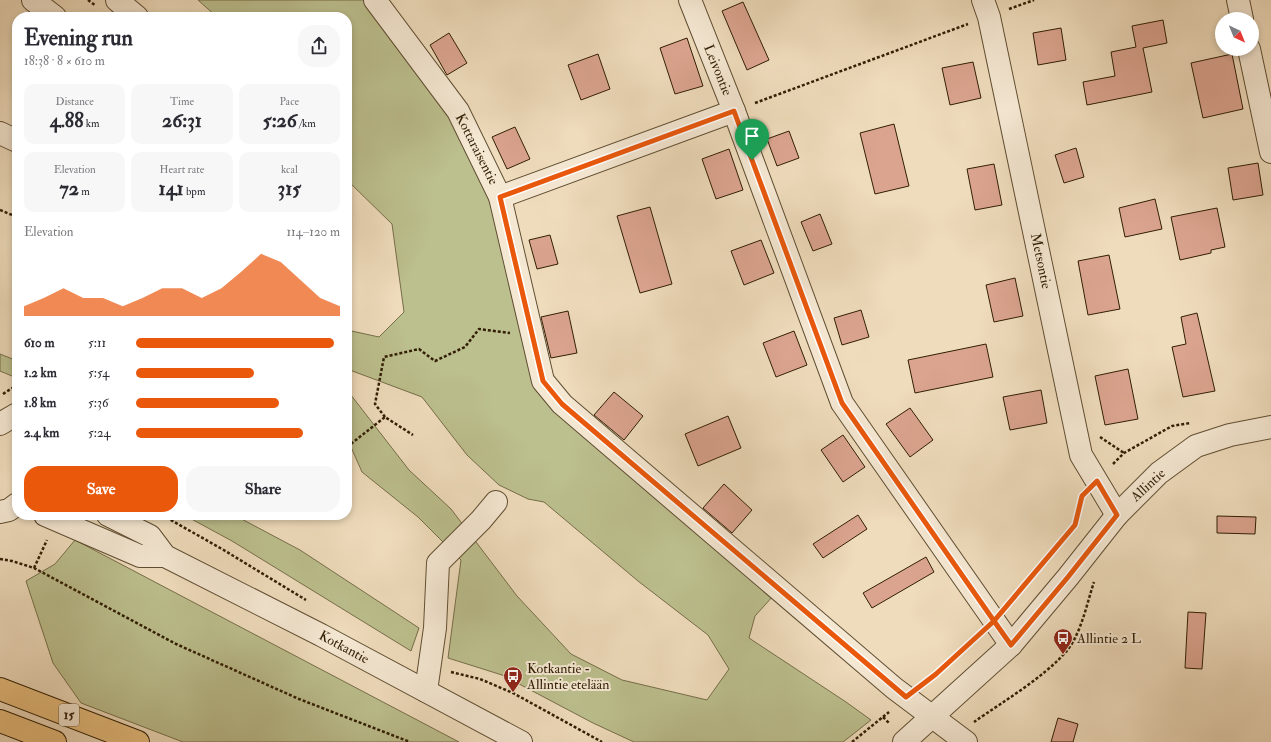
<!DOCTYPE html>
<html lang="en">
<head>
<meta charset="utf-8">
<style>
	:root { --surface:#fff; --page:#f7f7f7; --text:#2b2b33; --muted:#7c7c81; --accent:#ea580c }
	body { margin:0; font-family:"IM FELL Double Pica",serif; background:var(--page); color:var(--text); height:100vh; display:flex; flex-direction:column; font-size:15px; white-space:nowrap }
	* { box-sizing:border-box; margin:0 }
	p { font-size:13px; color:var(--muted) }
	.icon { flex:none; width:22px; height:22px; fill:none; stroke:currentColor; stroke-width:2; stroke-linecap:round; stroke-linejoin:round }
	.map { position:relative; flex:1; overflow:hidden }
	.drawer { position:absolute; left:12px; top:12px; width:340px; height:508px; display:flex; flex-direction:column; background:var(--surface); border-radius:16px; box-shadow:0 2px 6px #0003 }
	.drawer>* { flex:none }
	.needle { width:26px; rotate:137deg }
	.tools { position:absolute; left:1215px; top:12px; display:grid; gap:8px }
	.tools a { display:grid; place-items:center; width:44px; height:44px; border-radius:50%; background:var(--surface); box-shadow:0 2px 6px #0003; font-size:20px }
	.pin { position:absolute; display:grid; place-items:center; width:34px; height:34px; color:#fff; margin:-41px -17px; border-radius:50% 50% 50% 0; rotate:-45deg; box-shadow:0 0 4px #0007 }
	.pin .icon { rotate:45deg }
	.round { display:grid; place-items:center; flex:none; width:42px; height:42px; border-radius:16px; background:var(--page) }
	.headline { display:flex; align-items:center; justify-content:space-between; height:68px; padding:0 12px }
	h1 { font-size:22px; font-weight:800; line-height:30px }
	.figures { display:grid; grid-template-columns:repeat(3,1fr); gap:6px; height:68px; padding:4px 12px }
	.figures div { display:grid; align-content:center; border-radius:10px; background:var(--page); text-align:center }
	.figures b { font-size:20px; font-weight:800 }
	.figures small { font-size:11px; font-weight:400 }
	.figures p { font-size:11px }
	.chart { height:112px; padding:8px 12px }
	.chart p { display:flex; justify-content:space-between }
	.chart svg { width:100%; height:72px; margin-top:4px; fill:var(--accent); opacity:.7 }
	.primary-button { display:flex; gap:8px; margin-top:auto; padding:8px 12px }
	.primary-button a { flex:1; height:46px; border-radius:16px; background:var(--accent); color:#fff; font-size:16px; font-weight:800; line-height:46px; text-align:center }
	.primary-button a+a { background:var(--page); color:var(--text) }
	ul { padding:0 12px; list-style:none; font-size:13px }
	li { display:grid; grid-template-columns:64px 48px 1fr; align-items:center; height:30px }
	li i { height:10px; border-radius:5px; background:var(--accent) }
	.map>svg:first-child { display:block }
	.green { fill:#bcbf8e; stroke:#766e49 }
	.building { fill:#dba48f; stroke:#311e04 }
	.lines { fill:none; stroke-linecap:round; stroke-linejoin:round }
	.minor-casing { stroke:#604e32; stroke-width:24 }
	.highway-casing { stroke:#311e04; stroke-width:24 }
	.path { stroke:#311e04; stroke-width:2.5; stroke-dasharray:3 2; stroke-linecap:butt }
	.minor { stroke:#f5e8d3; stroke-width:22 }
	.highway { stroke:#e8be7e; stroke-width:22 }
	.route-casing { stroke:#fff; stroke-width:8 }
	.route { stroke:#ea580c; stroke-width:5 }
	.labels { text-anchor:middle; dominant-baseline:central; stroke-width:4; stroke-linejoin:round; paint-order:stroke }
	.shield { fill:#f5e8d3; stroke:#6c5b42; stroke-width:1 }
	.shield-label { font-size:13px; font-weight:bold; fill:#311e04 }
	.street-label { font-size:14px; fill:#311e04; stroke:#f5e8d3 }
	.poi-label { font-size:14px; fill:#311e04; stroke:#f5e8d3; text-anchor:start }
</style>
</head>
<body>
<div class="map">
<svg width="1271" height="742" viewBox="0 0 1271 742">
	<rect width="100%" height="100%" fill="#efdcbc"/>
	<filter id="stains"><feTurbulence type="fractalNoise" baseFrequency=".005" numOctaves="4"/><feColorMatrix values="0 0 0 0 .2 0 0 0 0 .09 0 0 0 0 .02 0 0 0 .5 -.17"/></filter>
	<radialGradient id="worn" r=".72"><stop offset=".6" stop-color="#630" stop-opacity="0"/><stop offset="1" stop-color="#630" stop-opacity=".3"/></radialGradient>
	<!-- green -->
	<g class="green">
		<path d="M 198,0 L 365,0 L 448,112 L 491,199 L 534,386 L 568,422 L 774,595 L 755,616 L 749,638 L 846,702 L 871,720 L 843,742 L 634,742 L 593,723 L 502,675 L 448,658 L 461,560 L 418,517 L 362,472 L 347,438 L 347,390 L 409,470 L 451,509 L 517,596 L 571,654 L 622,680 L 707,700 L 729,669 L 708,635 L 638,581 L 544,502 L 528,499 L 499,485 L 467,455 L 422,397 L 347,369 L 347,330 L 379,337 L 404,312 L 392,224 L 347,180 L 347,17 L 217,17 Z"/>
		<path d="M 0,354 L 15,360 L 17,356 L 17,371 L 12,376 L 0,371 Z"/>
		<path d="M 184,515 L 234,515 L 300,550 L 419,628 L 411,651 L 232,541 Z"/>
		<path d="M 75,540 L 459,742 L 183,742 L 81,703 L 53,663 L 26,581 L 55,564 Z"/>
	</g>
	<!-- building -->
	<g class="building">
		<path d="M 743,2 L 769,60 L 747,70 L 722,11 Z"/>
		<path d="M 1163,20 L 1167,43 L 1143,48 L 1152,92 L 1087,105 L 1083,82 L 1115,76 L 1111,52 L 1136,47 L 1132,26 Z"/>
		<path d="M 1061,28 L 1066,60 L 1038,65 L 1033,33 Z"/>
		<path d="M 449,33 L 467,63 L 447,75 L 430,45 Z"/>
		<path d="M 687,38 L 703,86 L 675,94 L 660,48 Z"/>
		<path d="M 598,54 L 610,89 L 581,100 L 568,65 Z"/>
		<path d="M 1232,54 L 1243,109 L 1203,118 L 1191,63 Z"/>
		<path d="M 973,62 L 981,98 L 950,105 L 942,68 Z"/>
		<path d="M 894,124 L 909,186 L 875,194 L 860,133 Z"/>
		<path d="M 515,127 L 530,159 L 507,169 L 492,137 Z"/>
		<path d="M 789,131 L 799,158 L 777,166 L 767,139 Z"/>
		<path d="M 1076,148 L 1084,177 L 1064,183 L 1055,155 Z"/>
		<path d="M 729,149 L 743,190 L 716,199 L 702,159 Z"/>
		<path d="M 1258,163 L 1263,195 L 1233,200 L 1228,168 Z"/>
		<path d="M 994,164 L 1002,205 L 975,210 L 967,169 Z"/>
		<path d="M 1155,199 L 1162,229 L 1125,237 L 1119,208 Z"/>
		<path d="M 650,207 L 672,284 L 640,293 L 617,216 Z"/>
		<path d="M 1217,208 L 1225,247 L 1211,250 L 1211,253 L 1180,260 L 1171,217 Z"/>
		<path d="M 820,214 L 832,244 L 813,251 L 801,222 Z"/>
		<path d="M 550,235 L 558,264 L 537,269 L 529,240 Z"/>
		<path d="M 761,240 L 774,273 L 744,285 L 731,251 Z"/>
		<path d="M 1109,255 L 1120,309 L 1088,315 L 1078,261 Z"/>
		<path d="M 1015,278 L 1023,316 L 994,322 L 986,285 Z"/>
		<path d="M 861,310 L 869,337 L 842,345 L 834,318 Z"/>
		<path d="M 568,311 L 577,353 L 551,358 L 541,317 Z"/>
		<path d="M 1197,313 L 1215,391 L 1183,397 L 1172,347 L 1186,344 L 1181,317 Z"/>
		<path d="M 794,331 L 807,365 L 776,377 L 763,343 Z"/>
		<path d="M 986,344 L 993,377 L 915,393 L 908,360 Z"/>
		<path d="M 1128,369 L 1138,419 L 1105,425 L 1095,376 Z"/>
		<path d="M 1041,390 L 1047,423 L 1010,430 L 1003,397 Z"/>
		<path d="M 614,392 L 643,416 L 624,440 L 594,415 Z"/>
		<path d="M 910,408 L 933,440 L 910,457 L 886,424 Z"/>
		<path d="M 728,416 L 741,448 L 698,466 L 685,434 Z"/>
		<path d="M 843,435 L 865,467 L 843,482 L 821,450 Z"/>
		<path d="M 724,484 L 752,510 L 732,533 L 703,508 Z"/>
		<path d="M 858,515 L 867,529 L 823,558 L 813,544 Z"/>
		<path d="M 1217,516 L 1256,517 L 1255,534 L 1217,533 Z"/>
		<path d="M 926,557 L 934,572 L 872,608 L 863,593 Z"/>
		<path d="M 1188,612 L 1206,613 L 1202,669 L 1185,668 Z"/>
		<path d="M 1058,718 L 1078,724 L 1073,742 L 1051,742 Z"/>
	</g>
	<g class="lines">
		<!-- minor casing -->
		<g class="minor-casing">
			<g id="minor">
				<path d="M 33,0 L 55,17"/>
				<path d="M 117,0 L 137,17"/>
				<path d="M 375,0 L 458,111 L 500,197 L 543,381 L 562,404 L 894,688 L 966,742"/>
				<path d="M 690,0 L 734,111 L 842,403 L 1011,645"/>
				<path d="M 983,0 L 989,17 L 1081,455 L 1117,515"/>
				<path d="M 1238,0 L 1242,19"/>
				<path d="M 1249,49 L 1271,152"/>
				<path d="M 0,133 L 17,141"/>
				<path d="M 500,197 L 734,111"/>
				<path d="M 0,424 L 17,414"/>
				<path d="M 0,512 L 9,510 L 17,504"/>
				<path d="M 45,515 L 140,556 L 165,556"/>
				<path d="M 108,515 L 150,536 L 165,556 L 321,635 L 521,742"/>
				<path d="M 426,691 L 435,628 L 438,563 L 481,520 L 496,502"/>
				<path d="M 904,742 L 1011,645 L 1068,577 L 1117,515 L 1159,473 L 1196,446 L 1230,435 L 1271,427"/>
			</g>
		</g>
		<!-- highway casing -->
		<g class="highway-casing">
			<g id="highway">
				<path d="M 0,689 L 138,742"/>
				<path d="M 0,721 L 55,742"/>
			</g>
		</g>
		<!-- path -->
		<g class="path">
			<path d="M 88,0 L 96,6"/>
			<path d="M 1009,9 L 1034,0"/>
			<path d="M 755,103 L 968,24"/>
			<path d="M 0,210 L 17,217"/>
			<path d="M 3,394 L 17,385"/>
			<path d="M 385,417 L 375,404 L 384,357 L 419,349 L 435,361 L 465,347 L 479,329 L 510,333"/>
			<path d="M 1100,437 L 1124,453"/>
			<path d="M 347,447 L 385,417 L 413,435"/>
			<path d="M 1113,464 L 1124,453 L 1172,426 L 1190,423"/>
			<path d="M 162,515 L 222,549 L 306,600"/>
			<path d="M 0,559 L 12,561 L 34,568 L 176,644 L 299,699 L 410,742"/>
			<path d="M 34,568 L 47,540"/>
			<path d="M 1009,603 L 1075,525 L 1082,499"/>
			<path d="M 451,672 L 480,679 L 513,693 L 602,742"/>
			<path d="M 924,683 L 978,635"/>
			<path d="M 883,717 L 890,724"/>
			<path d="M 974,722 C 1002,702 1062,667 1075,638 C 1084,620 1088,600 1094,582"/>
			<path d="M 852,742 L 889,712"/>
		</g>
		<!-- minor -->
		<use href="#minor" class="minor"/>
		<!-- highway -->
		<use href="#highway" class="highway"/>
	</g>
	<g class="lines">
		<!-- route casing -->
		<g class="route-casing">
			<path id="route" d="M 752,160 L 734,111 L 500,197 L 543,381 L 562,404 L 906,697 L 936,674 L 994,621 L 1011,645 L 1068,577 L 1117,515 L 1097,481 L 1082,496 L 1075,525 L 994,621 L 842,403 L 752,160"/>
		</g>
		<!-- route -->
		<use href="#route" class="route"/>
	</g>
	<!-- icons -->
	<defs>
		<g id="bus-pin" transform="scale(1)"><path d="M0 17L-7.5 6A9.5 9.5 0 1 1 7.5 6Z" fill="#8f2418" stroke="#f5e8d3"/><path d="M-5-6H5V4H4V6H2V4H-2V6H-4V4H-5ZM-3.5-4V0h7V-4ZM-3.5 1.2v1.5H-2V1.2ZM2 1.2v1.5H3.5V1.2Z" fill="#fff"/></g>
	</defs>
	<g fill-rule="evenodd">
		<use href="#bus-pin" x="1063" y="638"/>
		<use href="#bus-pin" x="513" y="676"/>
	</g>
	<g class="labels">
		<!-- shield labels -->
		<rect class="shield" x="59" y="704" width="20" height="22" rx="3"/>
		<g class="shield-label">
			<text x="69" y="715">15</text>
		</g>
		<!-- street labels -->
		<g class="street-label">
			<text transform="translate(718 70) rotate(68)">Leivontie</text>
			<text transform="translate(477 149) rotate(63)">Kottaraisentie</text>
			<text transform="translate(1041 261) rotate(78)">Metsontie</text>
			<text transform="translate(1148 485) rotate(-43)">Allintie</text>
			<text transform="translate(344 647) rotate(28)">Kotkantie</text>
		</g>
		<!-- poi labels -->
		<g class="poi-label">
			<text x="1077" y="638">Allintie 2 L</text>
			<text x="527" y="668">Kotkantie -<tspan x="527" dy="16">Allintie etelään</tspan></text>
		</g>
	</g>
	<rect width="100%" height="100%" filter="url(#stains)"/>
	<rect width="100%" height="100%" fill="url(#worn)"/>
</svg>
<div class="tools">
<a><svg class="needle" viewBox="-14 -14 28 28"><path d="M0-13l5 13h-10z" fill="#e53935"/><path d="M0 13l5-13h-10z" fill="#7c7c81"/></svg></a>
</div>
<div class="pin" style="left:752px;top:160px;background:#1e9e55"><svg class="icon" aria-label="arrive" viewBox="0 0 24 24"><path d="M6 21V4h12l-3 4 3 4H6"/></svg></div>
<section class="drawer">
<div class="headline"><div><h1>Evening run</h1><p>18:38 · 8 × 610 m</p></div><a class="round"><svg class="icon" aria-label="share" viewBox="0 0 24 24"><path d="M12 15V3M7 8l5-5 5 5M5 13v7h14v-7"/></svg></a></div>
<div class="figures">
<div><p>Distance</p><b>4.88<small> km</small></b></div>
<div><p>Time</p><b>26:31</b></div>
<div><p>Pace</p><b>5:26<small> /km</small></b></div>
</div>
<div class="figures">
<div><p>Elevation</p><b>72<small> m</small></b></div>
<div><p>Heart rate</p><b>141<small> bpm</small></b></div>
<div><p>kcal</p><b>315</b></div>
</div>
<div class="chart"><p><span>Elevation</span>114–120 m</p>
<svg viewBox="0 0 160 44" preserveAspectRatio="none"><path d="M0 44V38L10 33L20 27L30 33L40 33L50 38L60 33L70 27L80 27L90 33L100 27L110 17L120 6L130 11L140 22L150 33L160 38V44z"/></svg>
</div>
<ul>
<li><b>610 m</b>5:11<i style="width:97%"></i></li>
<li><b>1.2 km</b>5:54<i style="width:58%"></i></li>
<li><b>1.8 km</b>5:36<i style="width:70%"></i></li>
<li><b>2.4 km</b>5:24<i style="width:82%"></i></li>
</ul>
<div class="primary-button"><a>Save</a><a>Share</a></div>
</section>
</div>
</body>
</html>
